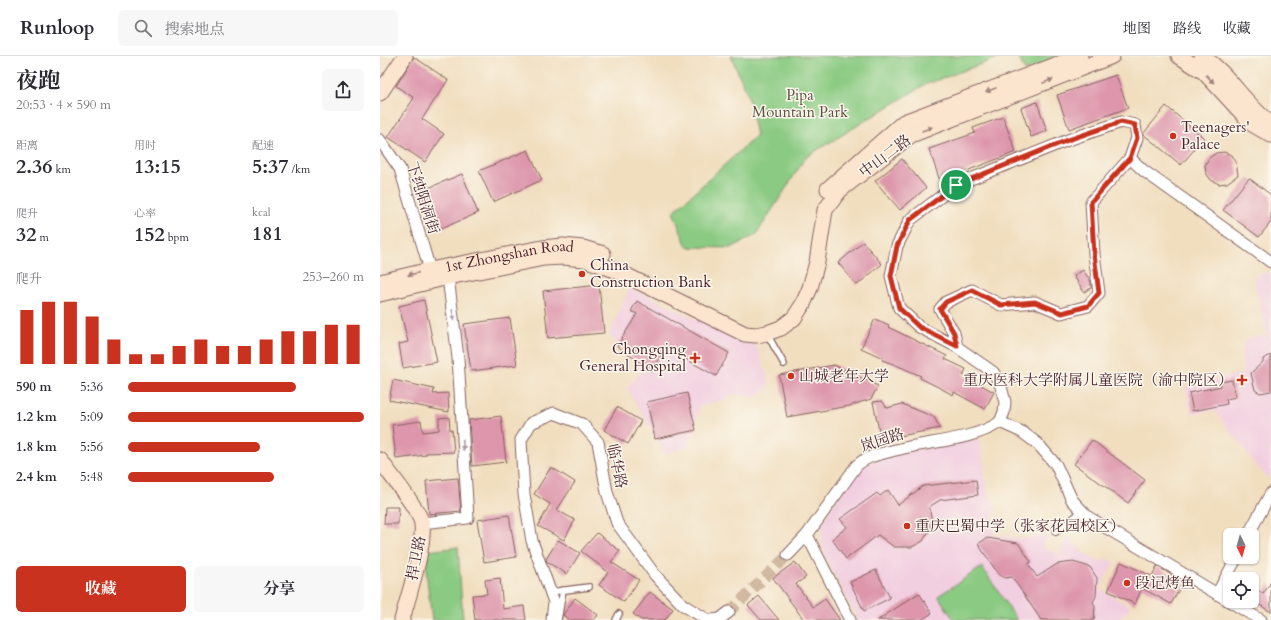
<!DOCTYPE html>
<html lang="zh">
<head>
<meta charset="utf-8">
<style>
	:root { --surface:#fff; --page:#f7f7f7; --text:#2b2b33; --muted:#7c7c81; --line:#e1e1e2; --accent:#c8321e }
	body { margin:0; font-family:Cardo,"Noto Serif SC",serif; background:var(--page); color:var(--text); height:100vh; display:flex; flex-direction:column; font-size:15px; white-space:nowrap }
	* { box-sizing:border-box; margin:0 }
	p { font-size:13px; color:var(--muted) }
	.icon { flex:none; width:22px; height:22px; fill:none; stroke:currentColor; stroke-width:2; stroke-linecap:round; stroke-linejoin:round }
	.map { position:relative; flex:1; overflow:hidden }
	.side { display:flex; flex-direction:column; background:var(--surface); width:380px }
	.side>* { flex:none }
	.needle { width:26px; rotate:175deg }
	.controls { position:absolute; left:843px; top:472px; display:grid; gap:8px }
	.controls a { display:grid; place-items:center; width:36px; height:36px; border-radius:6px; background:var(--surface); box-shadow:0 1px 3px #0004; font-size:20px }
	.pin { position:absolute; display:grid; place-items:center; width:34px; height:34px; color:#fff; margin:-17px; border:2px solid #fff; border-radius:50%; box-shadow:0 1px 4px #0007 }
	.round { display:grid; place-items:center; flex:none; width:42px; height:42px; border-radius:6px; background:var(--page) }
	.head { display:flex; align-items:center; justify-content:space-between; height:68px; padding:0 16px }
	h1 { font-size:22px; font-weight:700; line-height:30px }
	.figures { display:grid; grid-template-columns:repeat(3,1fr); gap:6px; height:68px; padding:4px 16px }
	.figures div { display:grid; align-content:center }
	.figures b { font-size:20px; font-weight:700 }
	.figures small { font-size:11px; font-weight:400 }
	.figures p { font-size:11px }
	.chart { height:112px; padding:8px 16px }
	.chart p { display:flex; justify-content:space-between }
	.chart svg { width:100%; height:72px; margin-top:4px; stroke:var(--accent); stroke-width:6 }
	.primary-button { display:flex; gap:8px; margin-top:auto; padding:8px 16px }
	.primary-button a { flex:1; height:46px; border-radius:6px; background:var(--accent); color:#fff; font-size:16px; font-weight:700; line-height:46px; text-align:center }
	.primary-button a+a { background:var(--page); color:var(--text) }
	ul { padding:0 16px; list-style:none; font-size:13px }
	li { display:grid; grid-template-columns:64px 48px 1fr; align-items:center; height:30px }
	li i { height:10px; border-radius:5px; background:var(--accent) }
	header { display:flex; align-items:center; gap:24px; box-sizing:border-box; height:56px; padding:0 20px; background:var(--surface); border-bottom:1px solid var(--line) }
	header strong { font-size:19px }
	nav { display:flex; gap:22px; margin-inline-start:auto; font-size:14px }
	.search { width:280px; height:36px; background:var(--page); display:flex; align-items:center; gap:10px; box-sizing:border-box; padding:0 14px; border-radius:6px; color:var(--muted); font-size:15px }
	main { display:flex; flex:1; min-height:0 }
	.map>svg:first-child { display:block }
	.built { fill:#f2cfe0 }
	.green { fill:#8aca82; stroke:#6a7456 }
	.building { fill:#dd96ac }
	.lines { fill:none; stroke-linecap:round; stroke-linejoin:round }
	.street-tunnel { stroke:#d0b8a1; stroke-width:11; stroke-dasharray:11 5.5; stroke-linecap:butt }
	.lane-casing { stroke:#84625f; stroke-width:8 }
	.street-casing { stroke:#84625f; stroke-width:13 }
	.secondary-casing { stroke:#84625f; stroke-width:17 }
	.lane { stroke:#fff; stroke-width:5.5 }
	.street { stroke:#fff; stroke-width:11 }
	.secondary { stroke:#fce5cf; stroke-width:15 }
	.oneway { fill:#a3827d }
	.oneway2 { fill:#ae9aa0 }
	.route-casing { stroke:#fff; stroke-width:8 }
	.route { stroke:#c8321e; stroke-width:5 }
	.poi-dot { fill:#c8321e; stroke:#fbf7ec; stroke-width:1.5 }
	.labels { text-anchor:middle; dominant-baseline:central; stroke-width:3; stroke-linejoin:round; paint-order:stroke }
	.park-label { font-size:15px; fill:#5d5245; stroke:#fbf7ec }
	.poi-label { font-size:15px; fill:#4a1f2b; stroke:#fbf7ec; text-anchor:start }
	.street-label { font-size:15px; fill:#4a1f2b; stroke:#fbf7ec }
</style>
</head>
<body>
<header>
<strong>Runloop</strong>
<div class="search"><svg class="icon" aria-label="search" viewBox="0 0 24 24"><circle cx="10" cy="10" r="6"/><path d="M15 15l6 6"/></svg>搜索地点</div>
<nav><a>地图</a><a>路线</a><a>收藏</a></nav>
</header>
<main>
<section class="side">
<div class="head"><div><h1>夜跑</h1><p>20:53 · 4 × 590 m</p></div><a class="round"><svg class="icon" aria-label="share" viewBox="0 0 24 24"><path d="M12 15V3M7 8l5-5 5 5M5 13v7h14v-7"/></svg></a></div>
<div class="figures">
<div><p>距离</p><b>2.36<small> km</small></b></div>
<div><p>用时</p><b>13:15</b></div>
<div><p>配速</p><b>5:37<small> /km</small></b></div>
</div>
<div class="figures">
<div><p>爬升</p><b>32<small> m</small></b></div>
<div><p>心率</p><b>152<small> bpm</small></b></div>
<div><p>kcal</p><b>181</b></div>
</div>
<div class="chart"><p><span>爬升</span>253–260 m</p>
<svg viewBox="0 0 160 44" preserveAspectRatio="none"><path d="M5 44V11M15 44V6M25 44V6M35 44V15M45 44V29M55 44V38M65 44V38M75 44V33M85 44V29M95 44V33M105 44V33M115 44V29M125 44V24M135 44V24M145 44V20M155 44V20"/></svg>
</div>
<ul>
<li><b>590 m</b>5:36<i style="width:71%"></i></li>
<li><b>1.2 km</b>5:09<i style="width:100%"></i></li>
<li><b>1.8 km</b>5:56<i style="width:56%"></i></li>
<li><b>2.4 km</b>5:48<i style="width:62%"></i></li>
</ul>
<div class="primary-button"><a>收藏</a><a>分享</a></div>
</section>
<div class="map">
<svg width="891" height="564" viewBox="0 0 891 564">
	<rect width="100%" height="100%" fill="#fbf7ec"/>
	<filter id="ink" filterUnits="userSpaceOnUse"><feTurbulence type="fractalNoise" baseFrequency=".025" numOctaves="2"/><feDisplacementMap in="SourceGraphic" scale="8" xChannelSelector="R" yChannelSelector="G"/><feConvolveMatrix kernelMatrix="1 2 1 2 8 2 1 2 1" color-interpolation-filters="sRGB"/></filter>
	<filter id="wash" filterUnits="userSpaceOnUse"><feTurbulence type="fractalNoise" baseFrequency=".012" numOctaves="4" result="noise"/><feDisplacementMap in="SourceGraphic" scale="16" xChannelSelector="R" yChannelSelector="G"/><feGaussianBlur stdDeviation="0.9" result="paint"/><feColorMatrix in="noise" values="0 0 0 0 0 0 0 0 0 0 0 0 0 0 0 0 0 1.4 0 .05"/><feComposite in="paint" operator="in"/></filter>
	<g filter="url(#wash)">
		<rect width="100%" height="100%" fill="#f1debf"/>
		<!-- built -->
		<g class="built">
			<path d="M 891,216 L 891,424 L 878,412 L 834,354 L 812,358 L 805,331 L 863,317 L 861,300 L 864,286 L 870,282 L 887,279 L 873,220 Z"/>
			<path d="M 250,231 L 360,285 L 376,288 L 389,326 L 388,331 L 382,338 L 374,341 L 350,338 L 347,344 L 320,350 L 308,391 L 285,398 L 247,332 L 262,315 L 229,279 Z"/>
			<path d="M 600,382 L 607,435 L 617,453 L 613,456 L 613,479 L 642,483 L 665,479 L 668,480 L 663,491 L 679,498 L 686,482 L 711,502 L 724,506 L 725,503 L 731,504 L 734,507 L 719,533 L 750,550 L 746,558 L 743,557 L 739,564 L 478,564 L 445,500 L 441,481 L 442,466 L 476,415 L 492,405 L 518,397 Z"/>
		</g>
		<!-- green -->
		<g class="green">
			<path d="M 351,0 L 623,0 L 544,29 L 426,101 L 376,179 L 351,192 L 307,191 L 293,156 L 376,80 L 368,40 Z"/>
			<path d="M 638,0 L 685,0 L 645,15 Z"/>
			<path d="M 78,491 L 83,564 L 52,564 L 46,515 L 49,495 Z"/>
			<path d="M 602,511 L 637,564 L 574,564 L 558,540 Z"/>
		</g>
		<g id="blocks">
			<!-- building -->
			<g class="building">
				<path d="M 34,1 L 68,24 L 42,63 L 64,78 L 45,106 L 8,81 L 34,42 L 16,30 Z"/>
				<path d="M 736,19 L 748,52 L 689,73 L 677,39 Z"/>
				<path d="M 657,46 L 667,75 L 651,81 L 641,52 Z"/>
				<path d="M 786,50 L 824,82 L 801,109 L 763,78 Z"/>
				<path d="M 623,61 L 636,96 L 560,125 L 549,93 L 595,77 L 593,72 Z"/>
				<path d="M 148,94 L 162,124 L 113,146 L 99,115 Z"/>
				<path d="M 844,96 L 852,99 L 856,106 L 858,119 L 847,127 L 839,128 L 831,124 L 826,117 L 825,109 L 829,102 L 836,97 Z"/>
				<path d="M 522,103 L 546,132 L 520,154 L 495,125 Z"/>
				<path d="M 82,118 L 98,157 L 58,174 L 41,135 Z"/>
				<path d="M 869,122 L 891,139 L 891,166 L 879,181 L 843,154 Z"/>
				<path d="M 483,186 L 502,208 L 477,229 L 458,207 Z"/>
				<path d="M 703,214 L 711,226 L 711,232 L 704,236 L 694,220 Z"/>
				<path d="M 219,229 L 224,277 L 168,282 L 163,235 Z"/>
				<path d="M 44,244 L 57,306 L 23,312 L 19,288 L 28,286 L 19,250 Z"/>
				<path d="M 257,245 L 349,297 L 336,320 L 286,292 L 272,315 L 237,290 L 257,258 L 251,255 Z"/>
				<path d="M 130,262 L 137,309 L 91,315 L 84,268 Z"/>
				<path d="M 495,263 L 509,269 L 508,271 L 567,300 L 565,303 L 586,313 L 583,319 L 614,336 L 605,353 L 574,336 L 573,339 L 560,332 L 540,322 L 541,320 L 516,309 L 502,304 L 503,302 L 481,292 Z"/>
				<path d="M 891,299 L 891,335 L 880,337 L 875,334 L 871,317 L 883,306 L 883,303 Z"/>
				<path d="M 454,309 L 498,330 L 491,343 L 469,350 L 407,361 L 399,319 Z"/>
				<path d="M 13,324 L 54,333 L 53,338 L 68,337 L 69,356 L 9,344 Z"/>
				<path d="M 852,324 L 856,341 L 846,343 L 847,348 L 813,355 L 809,337 L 841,330 L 840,326 Z"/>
				<path d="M 307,337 L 316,374 L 275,383 L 267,346 Z"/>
				<path d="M 502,345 L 507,352 L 522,348 L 554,361 L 560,372 L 501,384 L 493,346 Z"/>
				<path d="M 237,351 L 261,365 L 248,388 L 224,374 Z"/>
				<path d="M 121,360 L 126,406 L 92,410 L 89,364 Z"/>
				<path d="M 69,361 L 70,374 L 72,374 L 74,396 L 46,397 L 46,399 L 16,403 L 12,369 L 41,365 L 43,376 L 59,374 L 59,362 Z"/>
				<path d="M 712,384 L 765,424 L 748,447 L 694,408 Z"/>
				<path d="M 171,411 L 195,426 L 177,454 L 195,464 L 184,484 L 158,470 L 170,448 L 154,438 Z"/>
				<path d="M 78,422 L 81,455 L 49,458 L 46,425 Z"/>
				<path d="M 596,424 L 598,439 L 560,444 L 549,451 L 552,464 L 550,473 L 543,485 L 532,491 L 514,491 L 498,479 L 466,503 L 452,483 L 467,471 L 460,463 L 497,437 L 500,440 L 508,434 L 518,449 L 543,430 Z"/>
				<path d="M 5,451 L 19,451 L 18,468 L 4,468 Z"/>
				<path d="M 129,459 L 136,501 L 104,506 L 97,464 Z"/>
				<path d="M 217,477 L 240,495 L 231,506 L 259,524 L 244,546 L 219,529 L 228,516 L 201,495 Z"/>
				<path d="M 607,482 L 638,487 L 651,506 L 648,508 L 657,521 L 677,508 L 693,506 L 710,511 L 717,522 L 716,540 L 713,546 L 715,550 L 714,564 L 661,564 L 632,521 L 625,522 L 619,519 L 598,488 Z"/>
				<path d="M 178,484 L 200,497 L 187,518 L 167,506 L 166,503 Z"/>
				<path d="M 415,506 L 426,521 L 416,528 L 433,551 L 445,543 L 460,564 L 424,564 L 393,522 Z"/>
				<path d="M 741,506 L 772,520 L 777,510 L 803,526 L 791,548 L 762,532 L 755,548 L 728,535 Z"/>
				<path d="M 496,514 L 510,542 L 484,555 L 470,526 Z"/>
				<path d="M 120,522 L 123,553 L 144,550 L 146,564 L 95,564 L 92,539 L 107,538 L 105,524 Z"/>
				<path d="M 891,526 L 891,556 L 872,544 L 872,530 L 883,538 Z"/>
				<path d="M 270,536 L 293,553 L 285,564 L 261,564 L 253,558 Z"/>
				<path d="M 539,537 L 552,557 L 542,564 L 498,564 Z"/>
				<path d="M 379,540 L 399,564 L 381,564 L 368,549 Z"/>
				<path d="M 195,542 L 218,559 L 214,564 L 190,564 L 183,559 Z"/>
			</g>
		</g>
	</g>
	<g filter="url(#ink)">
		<use href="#blocks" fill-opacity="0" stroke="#84625f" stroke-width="1"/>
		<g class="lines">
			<!-- street-tunnel -->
			<path class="street-tunnel" d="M 349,556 L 408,499"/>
			<!-- lane casing -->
			<g class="lane-casing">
				<g id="lane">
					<path d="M 387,278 L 404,308"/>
					<path d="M 676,476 L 702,455"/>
					<path d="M 170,536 L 209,531"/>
					<path d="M 178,564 L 183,534"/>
					<path d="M 236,564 L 239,558"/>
				</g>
			</g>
			<!-- street casing -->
			<g class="street-casing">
				<g id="street">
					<path d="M 0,84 L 20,113 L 50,214"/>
					<path d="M 577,291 L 574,277 L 560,253 L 566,246 L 592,234 L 621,249 L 655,246 L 681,257 L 708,250 L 719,237 L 714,198 L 711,146 L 750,102 L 764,115 L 891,206"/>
					<path d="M 620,366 L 624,356 L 625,346 L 620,327 L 613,316 L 577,291 L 539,271 L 519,252 L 511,220 L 517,190 L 530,164 L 576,129 L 688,84 L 741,66 L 755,69 L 757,82 L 750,102"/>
					<path d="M 620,366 L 642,376 L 658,388 L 676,409 L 692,444 L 708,461 L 881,564"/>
					<path d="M 42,467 L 88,462 L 78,302 L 68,221"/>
					<path d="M 427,479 L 470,564"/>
					<path d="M 868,479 L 891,437"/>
					<path d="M 408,499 L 427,479 L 477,409 C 486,401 496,399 508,396 C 543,385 591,386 620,366"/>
					<path d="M 837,538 L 857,501"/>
					<path d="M 172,564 L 174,546 L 152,485 L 144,438 L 141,384 L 151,367 L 174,357 L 202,368 L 218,386 L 227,436 L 237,467 L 275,519 L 303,549 L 328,564"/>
					<path d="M 330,564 L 340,563 L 349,556"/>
				</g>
			</g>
			<!-- secondary casing -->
			<g class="secondary-casing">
				<g id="secondary">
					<path d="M 799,0 L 824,16 L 872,68 L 891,79"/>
					<path d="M 822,0 C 849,18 865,49 891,68"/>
					<path d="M 0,37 L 25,0"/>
					<path d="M 448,133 L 524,66 L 700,0"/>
					<path id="s1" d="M 0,226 L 50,214 L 162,192 L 183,190 L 203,192 L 223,198"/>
					<path d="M 0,238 L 68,221 L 164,202 L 183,201 L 204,203 L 235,214 L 365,278 L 376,279 L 387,277 L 401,272 L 414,262 L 423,248 L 430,232 L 437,206 L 445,154 L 460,134 L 531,79 L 732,0"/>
					<path d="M 0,404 C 8,416 41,456 42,468 C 45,491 28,540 22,564"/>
				</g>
			</g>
			<!-- lane -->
			<use href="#lane" class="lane"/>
			<!-- street -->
			<use href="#street" class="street"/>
			<!-- secondary -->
			<use href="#secondary" class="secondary"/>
		</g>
		<!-- one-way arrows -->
		<defs><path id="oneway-solid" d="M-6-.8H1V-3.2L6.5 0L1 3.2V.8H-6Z"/></defs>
		<g class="oneway">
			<use href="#oneway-solid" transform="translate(830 23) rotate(47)"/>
			<use href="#oneway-solid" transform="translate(668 25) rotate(-21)"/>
			<use href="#oneway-solid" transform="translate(611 34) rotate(159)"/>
			<use href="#oneway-solid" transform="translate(547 73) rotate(-21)"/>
			<use href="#oneway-solid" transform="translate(33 218) rotate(167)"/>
		</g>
		<g class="oneway2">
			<use href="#oneway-solid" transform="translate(73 259) rotate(83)"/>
			<use href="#oneway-solid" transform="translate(83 389) rotate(87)"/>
		</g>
	</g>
	<g class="lines" filter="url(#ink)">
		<!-- route casing -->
		<g class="route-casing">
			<path id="route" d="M 741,66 L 755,69 L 757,82 L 750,102 L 711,146 L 714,198 L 719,237 L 708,250 L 682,257 L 655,246 L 621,249 L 592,234 L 566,246 L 560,253 L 574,277 L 577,290 L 539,271 L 519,252 L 511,220 L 517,190 L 530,164 L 576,129 L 688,84 Z"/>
		</g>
		<!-- route -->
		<use href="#route" class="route"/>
	</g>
	<!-- markers -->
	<g class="poi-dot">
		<circle cx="793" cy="80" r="4"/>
		<circle cx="202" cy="218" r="4"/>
		<path d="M313 296h4v4h4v4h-4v4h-4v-4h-4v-4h4z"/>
		<circle cx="411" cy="320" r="4"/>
		<path d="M860 318h4v4h4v4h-4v4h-4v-4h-4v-4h4z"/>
		<circle cx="527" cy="470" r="4"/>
		<circle cx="747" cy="527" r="4"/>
	</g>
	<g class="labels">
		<!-- park labels -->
		<g class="park-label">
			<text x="420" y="39">Pipa<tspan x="420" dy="17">Mountain Park</tspan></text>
		</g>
		<!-- poi labels -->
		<g class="poi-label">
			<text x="801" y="71">Teenagers'<tspan x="801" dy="17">Palace</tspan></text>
			<text x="210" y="209">China<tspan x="210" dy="17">Construction Bank</tspan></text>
			<text x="306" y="293" text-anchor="end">Chongqing<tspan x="306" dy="17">General Hospital</tspan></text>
			<text x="419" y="320">山城老年大学</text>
			<text x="853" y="324" text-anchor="end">重庆医科大学附属儿童医院（渝中院区）</text>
			<text x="535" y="470">重庆巴蜀中学（张家花园校区）</text>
			<text x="755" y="527">段记烤鱼</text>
		</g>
		<!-- street labels -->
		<g class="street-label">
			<text transform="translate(505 100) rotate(-37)">中山二路</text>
			<text transform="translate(43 142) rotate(72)">下纯阳洞街</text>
			<text stroke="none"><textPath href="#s1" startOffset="132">1st Zhongshan Road</textPath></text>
			<text transform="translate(502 384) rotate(-18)">岚园路</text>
			<text transform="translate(237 410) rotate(78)">临华路</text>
			<text transform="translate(36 502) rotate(-79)">捍卫路</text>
		</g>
	</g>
</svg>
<div class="controls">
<a><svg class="needle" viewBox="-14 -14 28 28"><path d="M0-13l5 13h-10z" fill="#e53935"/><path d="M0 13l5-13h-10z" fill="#7c7c81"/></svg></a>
<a><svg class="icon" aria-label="locate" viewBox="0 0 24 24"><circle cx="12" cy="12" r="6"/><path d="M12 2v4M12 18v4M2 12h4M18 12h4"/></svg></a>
</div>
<div class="pin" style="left:576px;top:129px;background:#1e9e55"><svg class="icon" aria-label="arrive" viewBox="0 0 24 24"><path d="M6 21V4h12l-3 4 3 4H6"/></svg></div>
</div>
</main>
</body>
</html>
